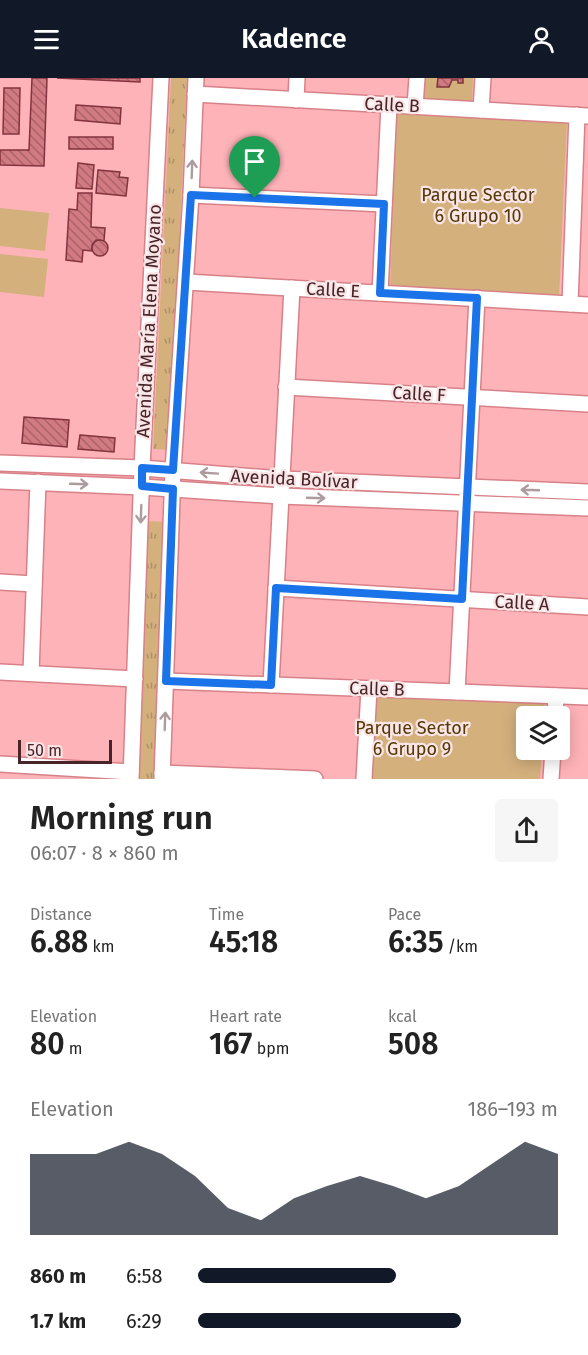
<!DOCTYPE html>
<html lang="en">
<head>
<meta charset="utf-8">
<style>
	:root { --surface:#fff; --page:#f6f6f6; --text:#222; --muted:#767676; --accent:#111827 }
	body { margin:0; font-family:"Fira Sans",sans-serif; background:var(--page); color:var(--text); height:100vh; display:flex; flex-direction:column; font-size:22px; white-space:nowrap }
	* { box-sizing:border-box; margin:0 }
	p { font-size:20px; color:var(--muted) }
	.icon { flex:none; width:33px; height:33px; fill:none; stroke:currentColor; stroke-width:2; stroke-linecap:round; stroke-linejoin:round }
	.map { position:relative; height:701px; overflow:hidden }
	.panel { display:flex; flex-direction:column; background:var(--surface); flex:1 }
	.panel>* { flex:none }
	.fabs { position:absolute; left:516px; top:628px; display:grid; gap:12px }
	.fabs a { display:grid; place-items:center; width:54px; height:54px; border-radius:6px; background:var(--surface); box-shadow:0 3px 15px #0003; font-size:30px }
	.scale { position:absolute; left:18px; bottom:15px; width:94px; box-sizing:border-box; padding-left:6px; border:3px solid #482428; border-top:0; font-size:16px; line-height:21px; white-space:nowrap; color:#482428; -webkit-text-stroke:4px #f9e5e6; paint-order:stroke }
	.pin { position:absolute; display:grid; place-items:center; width:51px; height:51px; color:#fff; margin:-62px -26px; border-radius:50% 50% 50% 0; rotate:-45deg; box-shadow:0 0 6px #0007 }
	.pin .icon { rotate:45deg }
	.round { display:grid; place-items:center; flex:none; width:63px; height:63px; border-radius:6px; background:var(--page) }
	.summary { display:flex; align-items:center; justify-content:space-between; height:102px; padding:0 30px }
	h1 { font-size:33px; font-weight:600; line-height:45px }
	.stats { display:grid; grid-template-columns:repeat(3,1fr); gap:9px; height:102px; padding:6px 30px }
	.stats div { display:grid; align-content:center }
	.stats b { font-size:30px; font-weight:600 }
	.stats small { font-size:16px; font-weight:400 }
	.stats p { font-size:16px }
	.chart { height:168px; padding:12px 30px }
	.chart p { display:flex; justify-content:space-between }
	.chart svg { width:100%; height:108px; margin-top:6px; fill:var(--accent); opacity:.7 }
	ul { padding:0 30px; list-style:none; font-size:20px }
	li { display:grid; grid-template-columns:96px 72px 1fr; align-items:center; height:45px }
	li i { height:15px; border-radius:8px; background:var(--accent) }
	header { display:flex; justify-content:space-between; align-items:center; height:78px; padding:0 30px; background:var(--accent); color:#fff; font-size:27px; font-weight:600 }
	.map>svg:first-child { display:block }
	.grass { fill:url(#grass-tufts) }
	.park { fill:#d4b07d }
	.building { fill:url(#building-back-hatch); stroke:#82333d; stroke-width:1.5 }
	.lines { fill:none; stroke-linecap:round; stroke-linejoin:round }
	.minor-casing { stroke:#d88188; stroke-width:18 }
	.minor { stroke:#fff; stroke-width:15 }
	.oneway { stroke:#ad9c9e }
	.route-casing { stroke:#fff; stroke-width:12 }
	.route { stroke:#1a73e8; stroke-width:8 }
	.labels { text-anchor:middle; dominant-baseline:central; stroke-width:4.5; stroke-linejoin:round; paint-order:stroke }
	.street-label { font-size:18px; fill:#482428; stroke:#f9e5e6 }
	.park-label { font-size:18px; fill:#553805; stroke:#f9e5e6 }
</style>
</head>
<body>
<header><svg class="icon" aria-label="menu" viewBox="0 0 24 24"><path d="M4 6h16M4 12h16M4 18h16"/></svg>Kadence<svg class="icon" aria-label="person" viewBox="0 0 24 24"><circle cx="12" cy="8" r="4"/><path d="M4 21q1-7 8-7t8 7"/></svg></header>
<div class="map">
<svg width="588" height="701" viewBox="0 0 588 701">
	<defs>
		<pattern id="grass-tufts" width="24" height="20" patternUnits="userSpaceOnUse" patternTransform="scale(1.5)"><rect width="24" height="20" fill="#d4b07d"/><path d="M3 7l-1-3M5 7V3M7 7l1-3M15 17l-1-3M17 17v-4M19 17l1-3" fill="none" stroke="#ae8f66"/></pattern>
		<pattern id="building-back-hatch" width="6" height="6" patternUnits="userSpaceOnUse" patternTransform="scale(1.5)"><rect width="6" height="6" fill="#d17a81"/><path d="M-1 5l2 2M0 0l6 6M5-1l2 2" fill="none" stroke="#ac646a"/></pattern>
	</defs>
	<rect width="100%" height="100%" fill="#feb3b8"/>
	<!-- grass -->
	<g class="grass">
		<path d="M 171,0 L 187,0 L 169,372 L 153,371 Z"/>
		<path d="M 148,443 L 166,444 L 154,701 L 137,701 Z"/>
	</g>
	<!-- park -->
	<g class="park">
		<path d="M 424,0 L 473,0 L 472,27 L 423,25 Z"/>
		<path d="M 396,36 L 567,43 L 559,220 L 390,212 Z"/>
		<path d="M 0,130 L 49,135 L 45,173 L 0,168 Z"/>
		<path d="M 0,176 L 48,181 L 44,219 L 0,214 Z"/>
		<path d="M 373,618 L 545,625 L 544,639 L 526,639 L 526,672 L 542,672 L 540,701 L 369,701 Z"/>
	</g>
	<!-- building -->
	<g class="building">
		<path d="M 32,0 L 47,0 L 44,88 L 0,87 L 0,72 L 29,72 Z"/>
		<path d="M 57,0 L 140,0 L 140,4 Z"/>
		<path d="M 438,0 L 463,0 L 463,5 L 458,5 L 458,2 L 452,2 L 449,9 L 437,9 Z"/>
		<path d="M 4,10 L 20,10 L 19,56 L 3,56 Z"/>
		<path d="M 76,27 L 121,30 L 120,46 L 75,42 Z"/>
		<rect x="69" y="59" width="44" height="12"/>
		<path d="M 78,85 L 94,87 L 92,111 L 76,110 Z"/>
		<path d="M 98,92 L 120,94 L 119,99 L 128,100 L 126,118 L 96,115 Z"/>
		<path d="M 78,115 L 92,115 L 91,149 L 105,150 L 104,163 L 96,162 L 92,167 L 92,173 L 83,172 L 82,184 L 66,182 L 69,131 L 77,132 Z"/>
		<circle cx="100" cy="170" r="8"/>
		<path d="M 24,339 L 69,342 L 67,369 L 22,365 Z"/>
		<path d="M 80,357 L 115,360 L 114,374 L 78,371 Z"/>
	</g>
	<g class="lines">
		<!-- minor casing -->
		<g class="minor-casing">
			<g id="minor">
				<path d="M 195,16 L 588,38"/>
				<path d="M 296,22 L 297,0"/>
				<path d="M 415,28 L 417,0"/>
				<path d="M 481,32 L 483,0"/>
				<path d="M 191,117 L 384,126"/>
				<path d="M 186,204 L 588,227"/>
				<path d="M 380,215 L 389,27"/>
				<path d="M 570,226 L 577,37"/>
				<path d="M 286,309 L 588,326"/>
				<path d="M 0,385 L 142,390 L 282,401 L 588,414"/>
				<path d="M 0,403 L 142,409 L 281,418 L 588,430"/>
				<path d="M 0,504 L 34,506"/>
				<path d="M 276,510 L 588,529"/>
				<path d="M 0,594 L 135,601"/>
				<path d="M 31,595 L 38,404"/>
				<path d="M 166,603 L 588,619"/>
				<path d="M 271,607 L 292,210"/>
				<path d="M 457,614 L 477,220"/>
				<path d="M 555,639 L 556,618"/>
				<path d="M 0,686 L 131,694"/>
				<path d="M 162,695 L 315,701"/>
				<path d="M 131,701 L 142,390 L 161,0"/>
				<path d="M 162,701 L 173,392 L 191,117 L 196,0"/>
				<path d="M 364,701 L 369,611"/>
				<path d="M 551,701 L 553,672"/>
			</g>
		</g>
		<!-- minor -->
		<use href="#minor" class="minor"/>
	</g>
	<!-- one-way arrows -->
	<defs><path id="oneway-shaft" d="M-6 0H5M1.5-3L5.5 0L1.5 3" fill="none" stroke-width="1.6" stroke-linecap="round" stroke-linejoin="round" transform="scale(1.5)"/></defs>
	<g class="oneway">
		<use href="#oneway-shaft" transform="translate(192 91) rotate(-88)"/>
		<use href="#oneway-shaft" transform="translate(209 395) rotate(-176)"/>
		<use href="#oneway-shaft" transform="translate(79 406) rotate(2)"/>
		<use href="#oneway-shaft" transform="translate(530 412) rotate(-178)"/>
		<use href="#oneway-shaft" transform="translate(316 420) rotate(2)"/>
		<use href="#oneway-shaft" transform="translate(141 436) rotate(92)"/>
		<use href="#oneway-shaft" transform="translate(165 643) rotate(-88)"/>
	</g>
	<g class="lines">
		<!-- route casing -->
		<g class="route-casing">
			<path id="route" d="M 191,117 L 384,126 L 380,215 L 477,220 L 462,521 L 276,510 L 271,607 L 166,603 L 173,411 L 142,408 L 142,390 L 173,392 Z"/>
		</g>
		<!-- route -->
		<use href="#route" class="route"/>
	</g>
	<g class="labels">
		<!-- street labels -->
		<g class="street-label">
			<text transform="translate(392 27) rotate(3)">Calle B</text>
			<text transform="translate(333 212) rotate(3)">Calle E</text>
			<text transform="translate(149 243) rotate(-87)">Avenida María Elena Moyano</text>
			<text transform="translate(419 316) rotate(3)">Calle F</text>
			<text transform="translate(294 401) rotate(3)">Avenida Bolívar</text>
			<text transform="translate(522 525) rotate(3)">Calle A</text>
			<text transform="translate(377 611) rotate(2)">Calle B</text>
		</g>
		<!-- park labels -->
		<g class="park-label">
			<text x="478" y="117">Parque Sector<tspan x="478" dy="21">6 Grupo 10</tspan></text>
			<text x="412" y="650">Parque Sector<tspan x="412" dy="21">6 Grupo 9</tspan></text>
		</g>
	</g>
</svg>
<div class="fabs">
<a><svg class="icon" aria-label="layers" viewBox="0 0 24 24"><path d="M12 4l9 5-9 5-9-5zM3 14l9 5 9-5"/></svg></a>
</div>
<div class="scale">50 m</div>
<div class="pin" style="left:255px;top:120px;background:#1e9e55"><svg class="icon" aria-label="arrive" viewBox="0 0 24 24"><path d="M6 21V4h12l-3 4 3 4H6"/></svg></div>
</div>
<section class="panel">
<div class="summary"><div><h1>Morning run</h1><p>06:07 · 8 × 860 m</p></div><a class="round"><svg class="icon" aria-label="share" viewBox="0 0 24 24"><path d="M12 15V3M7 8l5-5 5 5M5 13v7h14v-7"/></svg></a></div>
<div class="stats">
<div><p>Distance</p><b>6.88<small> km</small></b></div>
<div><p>Time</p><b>45:18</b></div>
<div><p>Pace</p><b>6:35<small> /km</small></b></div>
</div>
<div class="stats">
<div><p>Elevation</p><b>80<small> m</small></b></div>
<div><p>Heart rate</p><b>167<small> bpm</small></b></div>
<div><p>kcal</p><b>508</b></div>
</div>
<div class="chart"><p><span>Elevation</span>186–193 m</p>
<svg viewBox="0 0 160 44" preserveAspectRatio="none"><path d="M0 44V11L10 11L20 11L30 6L40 11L50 20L60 33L70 38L80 29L90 24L100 20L110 24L120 29L130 24L140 15L150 6L160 11V44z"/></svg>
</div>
<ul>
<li><b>860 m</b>6:58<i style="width:55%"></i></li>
<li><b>1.7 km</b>6:29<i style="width:73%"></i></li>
</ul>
</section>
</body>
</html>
